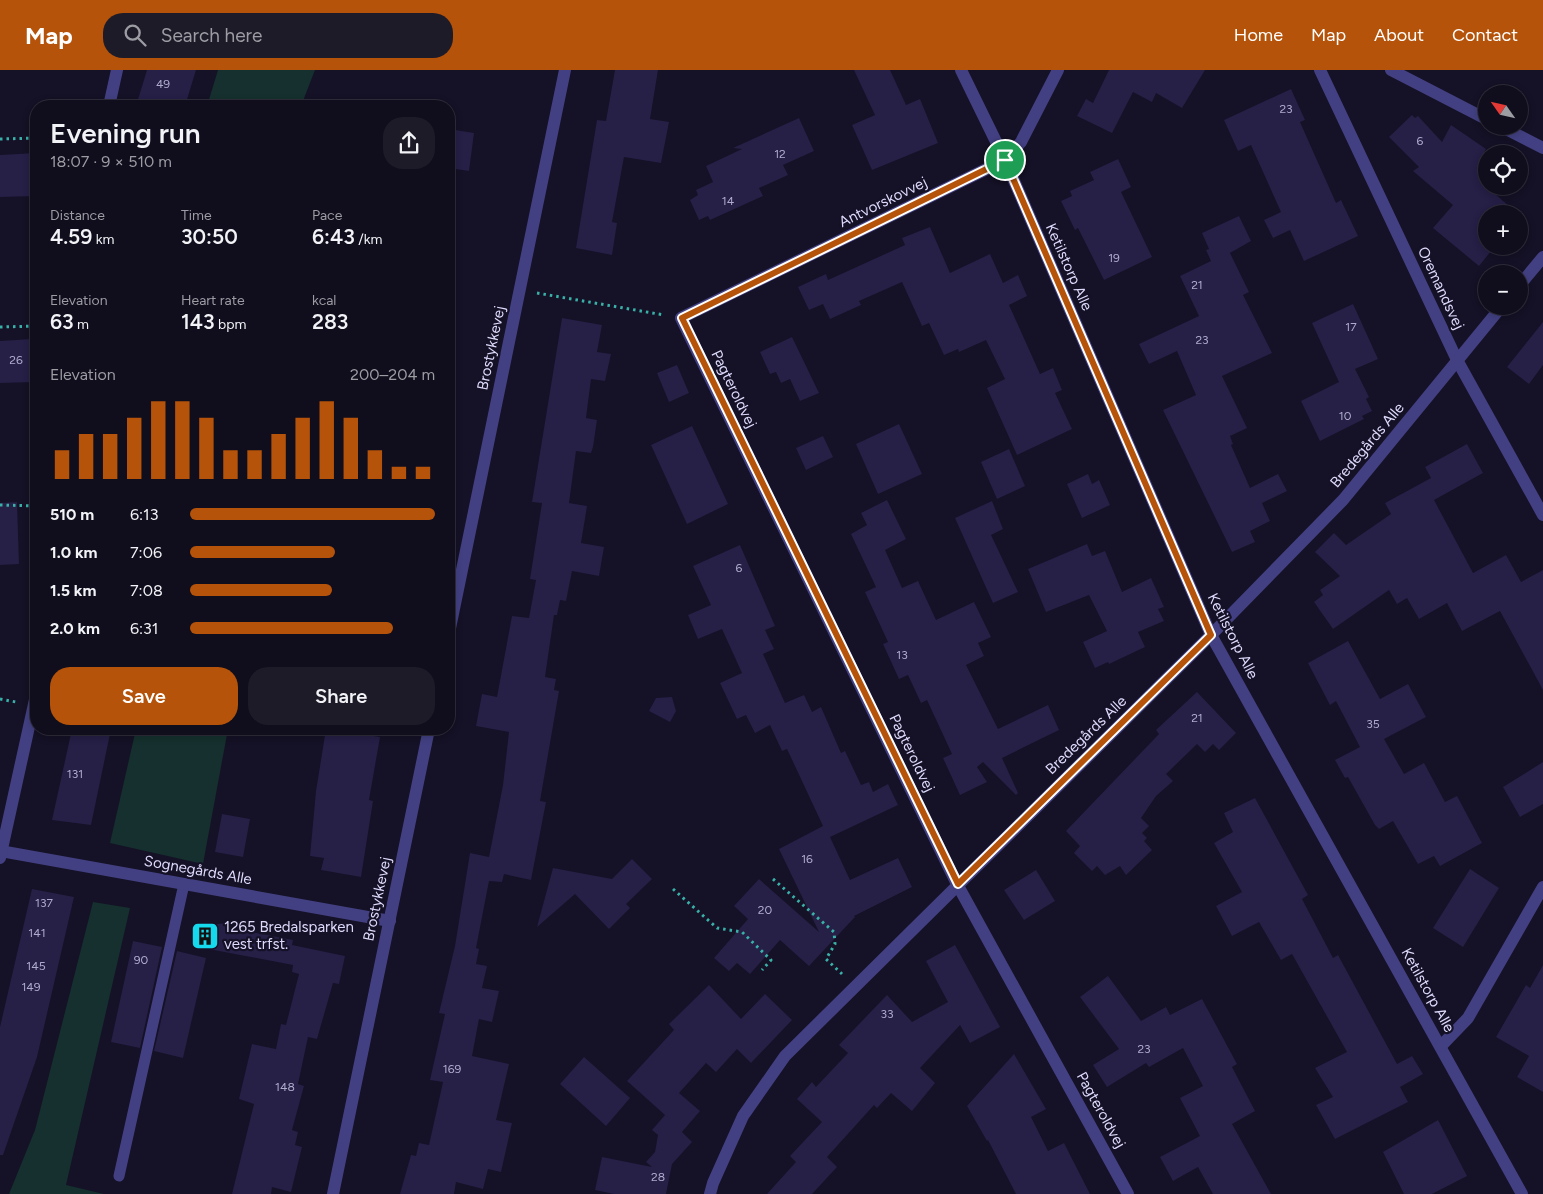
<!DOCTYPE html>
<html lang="en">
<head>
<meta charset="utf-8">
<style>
	:root { --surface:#100d1c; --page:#1e1b29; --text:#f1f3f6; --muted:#9c9ca3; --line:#302d3b; --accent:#b45309 }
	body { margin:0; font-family:Figtree,sans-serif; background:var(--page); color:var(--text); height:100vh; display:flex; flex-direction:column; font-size:19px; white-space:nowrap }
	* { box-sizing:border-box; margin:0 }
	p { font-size:16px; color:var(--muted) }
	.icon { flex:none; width:28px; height:28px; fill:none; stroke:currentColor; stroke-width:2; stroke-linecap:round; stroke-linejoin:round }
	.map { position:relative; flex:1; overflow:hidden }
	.panel { position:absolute; left:30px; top:30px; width:425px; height:635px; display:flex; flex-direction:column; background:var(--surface); border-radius:20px; box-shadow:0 2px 8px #0003,0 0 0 1px var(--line) }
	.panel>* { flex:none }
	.needle { width:32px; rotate:304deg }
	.buttons { position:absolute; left:1478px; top:15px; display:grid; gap:10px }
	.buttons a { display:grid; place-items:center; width:50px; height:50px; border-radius:50%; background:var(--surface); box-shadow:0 2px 8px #0003,0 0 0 1px var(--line); font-size:25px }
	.pin { position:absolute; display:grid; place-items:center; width:42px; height:42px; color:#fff; margin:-21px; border:2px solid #fff; border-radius:50%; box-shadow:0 1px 5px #0007 }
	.round { display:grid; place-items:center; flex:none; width:52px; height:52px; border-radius:20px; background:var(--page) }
	.head { display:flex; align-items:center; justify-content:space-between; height:85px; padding:0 20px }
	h1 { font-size:28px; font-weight:600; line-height:38px }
	.metrics { display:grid; grid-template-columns:repeat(3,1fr); gap:8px; height:85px; padding:5px 20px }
	.metrics div { display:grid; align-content:center }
	.metrics b { font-size:21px; font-weight:600 }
	.metrics small { font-size:14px; font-weight:400 }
	.metrics p { font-size:14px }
	.chart { height:140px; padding:10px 20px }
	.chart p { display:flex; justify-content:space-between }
	.chart svg { width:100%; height:90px; margin-top:5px; stroke:var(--accent); stroke-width:6 }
	.primary-button { display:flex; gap:10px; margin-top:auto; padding:10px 20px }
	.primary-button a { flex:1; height:58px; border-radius:20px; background:var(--accent); color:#fff; font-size:20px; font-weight:600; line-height:58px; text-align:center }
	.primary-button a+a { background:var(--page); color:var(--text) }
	ul { padding:0 20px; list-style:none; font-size:16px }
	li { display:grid; grid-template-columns:80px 60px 1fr; align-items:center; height:38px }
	li i { height:12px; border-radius:6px; background:var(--accent) }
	header { display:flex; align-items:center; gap:30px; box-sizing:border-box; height:70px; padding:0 25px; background:var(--accent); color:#fff }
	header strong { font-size:24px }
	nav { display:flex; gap:28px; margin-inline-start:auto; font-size:18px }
	.search { width:350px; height:45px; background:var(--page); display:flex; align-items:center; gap:12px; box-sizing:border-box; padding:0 18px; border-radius:20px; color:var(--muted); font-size:19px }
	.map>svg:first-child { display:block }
	.green { fill:#15302e }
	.building { fill:#261f46 }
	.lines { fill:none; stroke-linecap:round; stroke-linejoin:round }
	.path { stroke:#39b0a8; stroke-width:3; stroke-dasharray:2.5 4; stroke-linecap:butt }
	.service { stroke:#424082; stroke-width:11 }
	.minor { stroke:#424082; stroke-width:12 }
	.tertiary { stroke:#424082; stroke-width:12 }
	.route-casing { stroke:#fff; stroke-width:10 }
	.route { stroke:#b45309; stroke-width:6 }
	.labels { text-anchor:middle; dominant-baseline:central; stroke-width:4.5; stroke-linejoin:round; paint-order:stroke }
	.number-label { font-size:12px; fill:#afabce }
	.street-label { font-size:15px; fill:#dddafc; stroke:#151126 }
	.poi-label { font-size:15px; fill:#dddafc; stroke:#151126; text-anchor:start }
</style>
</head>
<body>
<header>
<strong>Map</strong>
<div class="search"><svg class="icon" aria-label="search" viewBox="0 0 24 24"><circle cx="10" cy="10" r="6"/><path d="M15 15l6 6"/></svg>Search here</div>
<nav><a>Home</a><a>Map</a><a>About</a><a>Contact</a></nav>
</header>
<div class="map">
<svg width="1543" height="1124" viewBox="0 0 1543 1124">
	<rect width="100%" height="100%" fill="#151126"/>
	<!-- green -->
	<g class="green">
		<path d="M 218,0 L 315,0 L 301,36 L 207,36 Z"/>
		<path d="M 136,659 L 228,659 L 203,794 L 110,773 Z"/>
		<path d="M 93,832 L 130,838 L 66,1115 L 104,1124 L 9,1124 L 35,1060 Z"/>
	</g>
	<!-- building -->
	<g class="building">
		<path d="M 147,0 L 196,0 L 185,36 L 136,36 Z"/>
		<path d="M 615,0 L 658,0 L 650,49 L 669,52 L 661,93 L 624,87 L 612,152 L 617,153 L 612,185 L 576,178 L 597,50 L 606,51 Z"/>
		<path d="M 854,0 L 890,0 L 906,35 L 920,29 L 938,73 L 872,100 L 852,55 L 875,45 Z"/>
		<path d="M 1109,0 L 1205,0 L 1182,38 L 1156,23 L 1152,32 L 1133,22 L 1112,63 L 1077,46 L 1086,29 L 1093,33 Z"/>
		<path d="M 1291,19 L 1305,50 L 1300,52 L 1336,133 L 1341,130 L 1358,166 L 1304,191 L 1290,160 L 1273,168 L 1264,150 L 1281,142 L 1251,75 L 1238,81 L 1224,50 Z"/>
		<path d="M 1412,45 L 1415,48 L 1418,46 L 1442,72 L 1451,55 L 1486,79 L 1484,82 L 1487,84 L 1486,116 L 1501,116 L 1495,124 L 1518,144 L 1486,144 L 1486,176 L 1495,176 L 1479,196 L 1433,158 L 1453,135 L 1413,101 L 1419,97 L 1389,67 Z"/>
		<path d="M 799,48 L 814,81 L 783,95 L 788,105 L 759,118 L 763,126 L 710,150 L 708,146 L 699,150 L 690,130 L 698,125 L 696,120 L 713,112 L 706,96 L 742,79 L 733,78 Z"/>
		<path d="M 449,59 L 474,63 L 469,101 L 449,98 Z"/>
		<path d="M 36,83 L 36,126 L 0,127 L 0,85 Z"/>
		<path d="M 1118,89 L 1131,117 L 1121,122 L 1152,187 L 1104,210 L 1078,158 L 1075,160 L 1061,131 L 1072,126 L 1070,121 L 1094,110 L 1090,102 Z"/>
		<path d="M 1239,146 L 1251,171 L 1230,183 L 1249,222 L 1243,225 L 1272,283 L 1222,306 L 1247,358 L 1230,366 L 1233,374 L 1231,375 L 1250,418 L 1278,404 L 1287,421 L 1262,433 L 1270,451 L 1250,461 L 1255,472 L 1232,482 L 1163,340 L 1196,325 L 1177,281 L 1149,294 L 1139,274 L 1199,246 L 1180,206 L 1211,191 L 1206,180 L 1209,179 L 1202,163 Z"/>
		<path d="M 930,157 L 950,203 L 990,184 L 1003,213 L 1018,205 L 1027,226 L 1009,235 L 1040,304 L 1053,298 L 1062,320 L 1055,323 L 1072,359 L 1017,385 L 987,318 L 1005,309 L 986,270 L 959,282 L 958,279 L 944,285 L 929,253 L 922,256 L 902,212 L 859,231 L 861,235 L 830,249 L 823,234 L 809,240 L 798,217 L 826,204 L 828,210 L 905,175 L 902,168 Z"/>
		<path d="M 1353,234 L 1378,289 L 1355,299 L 1369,327 L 1366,329 L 1372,341 L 1362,346 L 1364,349 L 1320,371 L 1301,331 L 1339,312 L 1312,253 Z"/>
		<path d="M 562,248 L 602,255 L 597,282 L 611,284 L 605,311 L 591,309 L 586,348 L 597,350 L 593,377 L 591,383 L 576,381 L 569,433 L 587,436 L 581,473 L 604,477 L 599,506 L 572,501 L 566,531 L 560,530 L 557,545 L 554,545 L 545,607 L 556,609 L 554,620 L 559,621 L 540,731 L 546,732 L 531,810 L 504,804 L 502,812 L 489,811 L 476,878 L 479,879 L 476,894 L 487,896 L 482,918 L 499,921 L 492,952 L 479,949 L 472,986 L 509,994 L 496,1050 L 512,1053 L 501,1102 L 488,1099 L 483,1119 L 456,1112 L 454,1124 L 400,1124 L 411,1085 L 416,1086 L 419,1073 L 429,1075 L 443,1012 L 430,1010 L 445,944 L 439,943 L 455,876 L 470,783 L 489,787 L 503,715 L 509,662 L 476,656 L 482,624 L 497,627 L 512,546 L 529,548 L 536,510 L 530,509 L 542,433 L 532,432 Z"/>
		<path d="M 1543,252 L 1543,295 L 1529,314 L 1507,297 Z"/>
		<path d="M 792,267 L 819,323 L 800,331 L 790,309 L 781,313 L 776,302 L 770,304 L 760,282 Z"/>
		<path d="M 32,269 L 34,312 L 0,313 L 0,271 Z"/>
		<path d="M 677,295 L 689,323 L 669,332 L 657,303 Z"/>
		<path d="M 899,354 L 922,404 L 878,424 L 856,374 Z"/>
		<path d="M 692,356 L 728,434 L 687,454 L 651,375 Z"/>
		<path d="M 823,366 L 833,387 L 806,400 L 796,378 Z"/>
		<path d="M 1467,374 L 1483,403 L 1434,430 L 1473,503 L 1506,485 L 1521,512 L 1543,500 L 1543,620 L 1500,541 L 1462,561 L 1447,533 L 1419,549 L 1407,528 L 1397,534 L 1389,520 L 1333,559 L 1314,532 L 1323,525 L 1320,520 L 1340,506 L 1315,482 L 1334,463 L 1346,475 L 1391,444 L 1385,433 L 1431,408 L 1425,397 Z"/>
		<path d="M 1009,379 L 1025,416 L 997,429 L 981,392 Z"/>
		<path d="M 1088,404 L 1092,414 L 1099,410 L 1110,435 L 1082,448 L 1067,414 Z"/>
		<path d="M 887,430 L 906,469 L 885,480 L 902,518 L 918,511 L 936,550 L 974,532 L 991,567 L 978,573 L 984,586 L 966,595 L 998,659 L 1048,635 L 1059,660 L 1002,688 L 1018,723 L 1016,725 L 983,692 L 977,697 L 987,712 L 960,725 L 943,688 L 952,684 L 927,630 L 921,633 L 908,605 L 899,609 L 883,574 L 888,572 L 865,522 L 876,517 L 851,464 L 867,455 L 861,443 Z"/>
		<path d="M 992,431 L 1003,459 L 991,465 L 1018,522 L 993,533 L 955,448 Z"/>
		<path d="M 17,432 L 19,494 L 0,495 L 0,433 Z"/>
		<path d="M 1087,474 L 1092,486 L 1105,481 L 1122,522 L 1151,508 L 1164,537 L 1158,539 L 1164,551 L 1138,562 L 1145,577 L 1109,594 L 1108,592 L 1095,598 L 1083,572 L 1107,561 L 1089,525 L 1046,542 L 1028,499 Z"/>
		<path d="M 740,475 L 775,556 L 765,560 L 774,579 L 763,584 L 785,633 L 804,625 L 812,642 L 821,637 L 841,683 L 845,681 L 861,715 L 869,712 L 873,722 L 888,714 L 898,735 L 830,767 L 850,810 L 898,788 L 912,817 L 854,846 L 855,847 L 809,896 L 780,870 L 750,904 L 737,893 L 729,901 L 714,888 L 748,849 L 734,836 L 759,809 L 819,862 L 779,779 L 823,756 L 787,679 L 782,681 L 770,655 L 755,663 L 746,645 L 737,649 L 720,613 L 742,603 L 722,559 L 698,569 L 688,545 L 711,535 L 693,496 Z"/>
		<path d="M 1348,571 L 1380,629 L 1408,614 L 1426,647 L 1384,669 L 1404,704 L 1424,693 L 1445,732 L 1457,726 L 1482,773 L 1440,796 L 1434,786 L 1418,794 L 1393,751 L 1379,759 L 1375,755 L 1348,707 L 1345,708 L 1335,690 L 1360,677 L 1336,631 L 1330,635 L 1308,593 Z"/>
		<path d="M 1197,622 L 1236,663 L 1219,680 L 1213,674 L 1205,682 L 1197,674 L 1166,704 L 1173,711 L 1156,726 L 1141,748 L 1149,756 L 1142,763 L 1147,768 L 1144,771 L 1152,780 L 1126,805 L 1120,796 L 1105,805 L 1097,796 L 1092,801 L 1074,783 L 1080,776 L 1066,761 L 1159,664 L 1156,660 Z"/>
		<path d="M 672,627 L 676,641 L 670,652 L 649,641 L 656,628 Z"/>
		<path d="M 72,659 L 111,659 L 91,755 L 52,750 Z"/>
		<path d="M 326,659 L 380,667 L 369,730 L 373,731 L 361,807 L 321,800 L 324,788 L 310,786 L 316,721 Z"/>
		<path d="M 1543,692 L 1543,734 L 1520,747 L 1503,717 Z"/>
		<path d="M 1255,728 L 1308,825 L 1302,829 L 1333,888 L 1338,885 L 1397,994 L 1412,986 L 1423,1004 L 1400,1017 L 1408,1032 L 1335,1069 L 1316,1035 L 1333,1027 L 1315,998 L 1347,982 L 1292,884 L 1281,890 L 1259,852 L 1232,866 L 1216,836 L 1242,822 L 1214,773 L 1233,762 L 1224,743 Z"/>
		<path d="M 222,744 L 250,749 L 243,787 L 215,782 Z"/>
		<path d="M 632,789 L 652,809 L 626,834 L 630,838 L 609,859 L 575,824 L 537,857 L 553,798 L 612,809 Z"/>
		<path d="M 1470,799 L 1499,818 L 1463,877 L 1433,858 Z"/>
		<path d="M 1036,800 L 1055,831 L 1024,850 L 1004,820 Z"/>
		<path d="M 32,819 L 74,827 L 37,987 L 3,1085 L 0,1085 L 0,957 Z"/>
		<path d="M 238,852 L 236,859 L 293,870 L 292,875 L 345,886 L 339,914 L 333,913 L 317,969 L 308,967 L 298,1014 L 304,1016 L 292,1060 L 298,1062 L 295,1075 L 302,1077 L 291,1122 L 272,1117 L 271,1124 L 232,1124 L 254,1034 L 239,1029 L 252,974 L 276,979 L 281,954 L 286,955 L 299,904 L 292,902 L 293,895 L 198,877 L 197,856 Z"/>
		<path d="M 133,871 L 162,877 L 140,978 L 111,972 Z"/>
		<path d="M 955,875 L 1000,957 L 970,973 L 960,955 L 920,998 L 935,1013 L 912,1041 L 891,1023 L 877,1038 L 874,1035 L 827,1087 L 837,1097 L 812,1124 L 767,1124 L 796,1092 L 790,1086 L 822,1052 L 797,1029 L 812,1012 L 816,1017 L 848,983 L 839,975 L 887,925 L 912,952 L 948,932 L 926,891 Z"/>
		<path d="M 177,881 L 206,888 L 183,988 L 154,981 Z"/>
		<path d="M 1543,895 L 1543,1022 L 1517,1007 L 1529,986 L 1496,967 L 1526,915 L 1530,918 Z"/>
		<path d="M 1108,906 L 1141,951 L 1166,937 L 1170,945 L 1202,929 L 1237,994 L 1232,997 L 1255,1041 L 1232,1054 L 1271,1124 L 1213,1124 L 1198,1097 L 1173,1111 L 1160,1087 L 1200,1066 L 1180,1028 L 1203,1016 L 1183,978 L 1149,997 L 1146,993 L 1107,1017 L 1093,995 L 1119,979 L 1080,927 Z"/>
		<path d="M 709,915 L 741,949 L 765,924 L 792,950 L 751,993 L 737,979 L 716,1002 L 706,993 L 679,1023 L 700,1041 L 682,1062 L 692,1072 L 672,1094 L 666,1124 L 614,1124 L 595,1120 L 602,1087 L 652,1097 L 646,1092 L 655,1082 L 658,1065 L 652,1060 L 665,1045 L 627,1011 L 674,960 L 669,954 Z"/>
		<path d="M 1014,984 L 1046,1039 L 1031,1047 L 1048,1081 L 1064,1073 L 1090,1124 L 1016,1124 L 988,1070 L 987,1071 L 967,1036 Z"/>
		<path d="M 584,987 L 630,1028 L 606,1056 L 560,1014 Z"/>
		<path d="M 1438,1050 L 1467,1106 L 1432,1124 L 1404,1124 L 1383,1082 Z"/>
	</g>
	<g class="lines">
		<!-- path -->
		<g class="path">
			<path d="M 0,69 L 36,68"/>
			<path d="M 537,223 L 664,245"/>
			<path d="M 0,257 L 36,256"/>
			<path d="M 0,435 L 36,436"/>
			<path d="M 0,629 L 16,632"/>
			<path d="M 773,809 L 834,862 L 835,874 L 826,889 L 842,904"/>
			<path d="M 673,819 L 717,858 L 742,862 L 771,890 L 762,900"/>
		</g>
		<!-- service -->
		<path class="service" d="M 119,1106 L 184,814"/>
		<!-- minor -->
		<g class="minor">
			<path d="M 961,0 L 1005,90 L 1211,565 L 1522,1124"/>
			<path d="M 1058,0 L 1021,72 L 1005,90 L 681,248 L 957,814 L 1128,1124"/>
			<path d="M 1320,0 L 1457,290 L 1543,445"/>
			<path d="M 1391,0 L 1486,49"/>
			<path d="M 109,36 L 117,0"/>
			<path d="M 1500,56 L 1543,78"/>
			<path d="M 1519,216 L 1543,187"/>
			<path d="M 0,781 L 390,851"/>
			<path d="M 0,788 L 36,625"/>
			<path d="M 1441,976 L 1468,948 L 1543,817"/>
			<path d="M 710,1124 L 713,1113 L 743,1046 L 785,986 L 1211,565 L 1343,430 L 1502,236"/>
		</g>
		<!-- tertiary -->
		<g class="tertiary">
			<path d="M 449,563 L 565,0"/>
			<path d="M 333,1124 L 429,659"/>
		</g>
	</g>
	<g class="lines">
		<!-- route casing -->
		<g class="route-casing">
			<path id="route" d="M 1005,90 L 1211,565 L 958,814 L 682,248 Z"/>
		</g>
		<!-- route -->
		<use href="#route" class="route"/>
	</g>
	<!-- icons -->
	<defs>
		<g id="building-square" transform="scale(1.4375)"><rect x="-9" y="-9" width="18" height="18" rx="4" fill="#15daed" stroke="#151126"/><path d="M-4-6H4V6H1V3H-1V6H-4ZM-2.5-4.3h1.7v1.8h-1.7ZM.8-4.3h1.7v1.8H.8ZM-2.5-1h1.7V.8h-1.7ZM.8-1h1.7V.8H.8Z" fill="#111"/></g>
	</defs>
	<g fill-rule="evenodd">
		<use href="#building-square" x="205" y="866"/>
	</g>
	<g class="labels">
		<!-- number labels -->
		<g class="number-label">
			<text x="163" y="14">49</text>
			<text x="1286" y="39">23</text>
			<text x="1420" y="71">6</text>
			<text x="780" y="84">12</text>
			<text x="728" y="131">14</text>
			<text x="1114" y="188">19</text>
			<text x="1197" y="215">21</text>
			<text x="1351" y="257">17</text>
			<text x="1202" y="270">23</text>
			<text x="16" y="290">26</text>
			<text x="1345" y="346">10</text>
			<text x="739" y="498">6</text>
			<text x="902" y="585">13</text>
			<text x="1197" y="648">21</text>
			<text x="1373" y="654">35</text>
			<text x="75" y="704">131</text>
			<text x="807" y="789">16</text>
			<text x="44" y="833">137</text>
			<text x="765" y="840">20</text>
			<text x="37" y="863">141</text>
			<text x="141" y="890">90</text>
			<text x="36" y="896">145</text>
			<text x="31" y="917">149</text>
			<text x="887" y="944">33</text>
			<text x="1144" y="979">23</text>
			<text x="452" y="999">169</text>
			<text x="285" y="1017">148</text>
			<text x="658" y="1107">28</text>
		</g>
		<!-- street labels -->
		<g class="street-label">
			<text transform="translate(883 132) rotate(-26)">Antvorskovvej</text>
			<text transform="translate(1069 197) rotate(66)">Ketilstorp Alle</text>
			<text transform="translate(1441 218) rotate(65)">Oremandsvej</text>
			<text transform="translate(491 278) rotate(-78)">Brostykkevej</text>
			<text transform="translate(734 319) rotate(64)">Pagteroldvej</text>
			<text transform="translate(1367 375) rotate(-50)">Bredegårds Alle</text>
			<text transform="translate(1233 566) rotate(63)">Ketilstorp Alle</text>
			<text transform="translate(1086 665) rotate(-44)">Bredegårds Alle</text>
			<text transform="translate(912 683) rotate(64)">Pagteroldvej</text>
			<text transform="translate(198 800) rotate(10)">Sognegårds Alle</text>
			<text transform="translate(377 829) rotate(-78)">Brostykkevej</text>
			<text transform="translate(1428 920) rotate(61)">Ketilstorp Alle</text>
			<text transform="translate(1101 1040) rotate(61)">Pagteroldvej</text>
		</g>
		<!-- poi labels -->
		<g class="poi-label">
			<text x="224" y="857">1265 Bredalsparken<tspan x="224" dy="17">vest trfst.</tspan></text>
		</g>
	</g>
</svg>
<div class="buttons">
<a><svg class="needle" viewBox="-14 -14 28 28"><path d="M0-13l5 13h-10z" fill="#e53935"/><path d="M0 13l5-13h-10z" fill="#9c9ca3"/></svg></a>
<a><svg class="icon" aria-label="locate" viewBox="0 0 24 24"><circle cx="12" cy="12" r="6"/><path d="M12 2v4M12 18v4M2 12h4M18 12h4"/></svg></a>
<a>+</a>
<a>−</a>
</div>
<div class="pin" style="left:1005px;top:90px;background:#1e9e55"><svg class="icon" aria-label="arrive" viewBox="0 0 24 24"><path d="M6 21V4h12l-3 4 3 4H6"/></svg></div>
<section class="panel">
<div class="head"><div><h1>Evening run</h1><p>18:07 · 9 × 510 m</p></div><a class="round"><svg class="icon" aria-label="share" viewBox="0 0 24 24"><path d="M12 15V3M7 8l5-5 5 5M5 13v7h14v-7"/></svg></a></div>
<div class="metrics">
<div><p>Distance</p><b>4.59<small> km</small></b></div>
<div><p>Time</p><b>30:50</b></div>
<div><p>Pace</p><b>6:43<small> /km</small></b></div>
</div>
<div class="metrics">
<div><p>Elevation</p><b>63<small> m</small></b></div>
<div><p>Heart rate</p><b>143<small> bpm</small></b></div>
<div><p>kcal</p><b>283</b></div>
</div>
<div class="chart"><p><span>Elevation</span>200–204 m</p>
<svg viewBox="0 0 160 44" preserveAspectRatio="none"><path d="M5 44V30M15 44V22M25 44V22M35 44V14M45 44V6M55 44V6M65 44V14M75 44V30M85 44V30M95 44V22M105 44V14M115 44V6M125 44V14M135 44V30M145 44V38M155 44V38"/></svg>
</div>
<ul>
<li><b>510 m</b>6:13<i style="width:100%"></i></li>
<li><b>1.0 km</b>7:06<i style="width:59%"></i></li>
<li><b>1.5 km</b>7:08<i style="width:58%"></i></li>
<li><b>2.0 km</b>6:31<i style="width:83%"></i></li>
</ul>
<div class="primary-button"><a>Save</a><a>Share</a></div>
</section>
</div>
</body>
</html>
